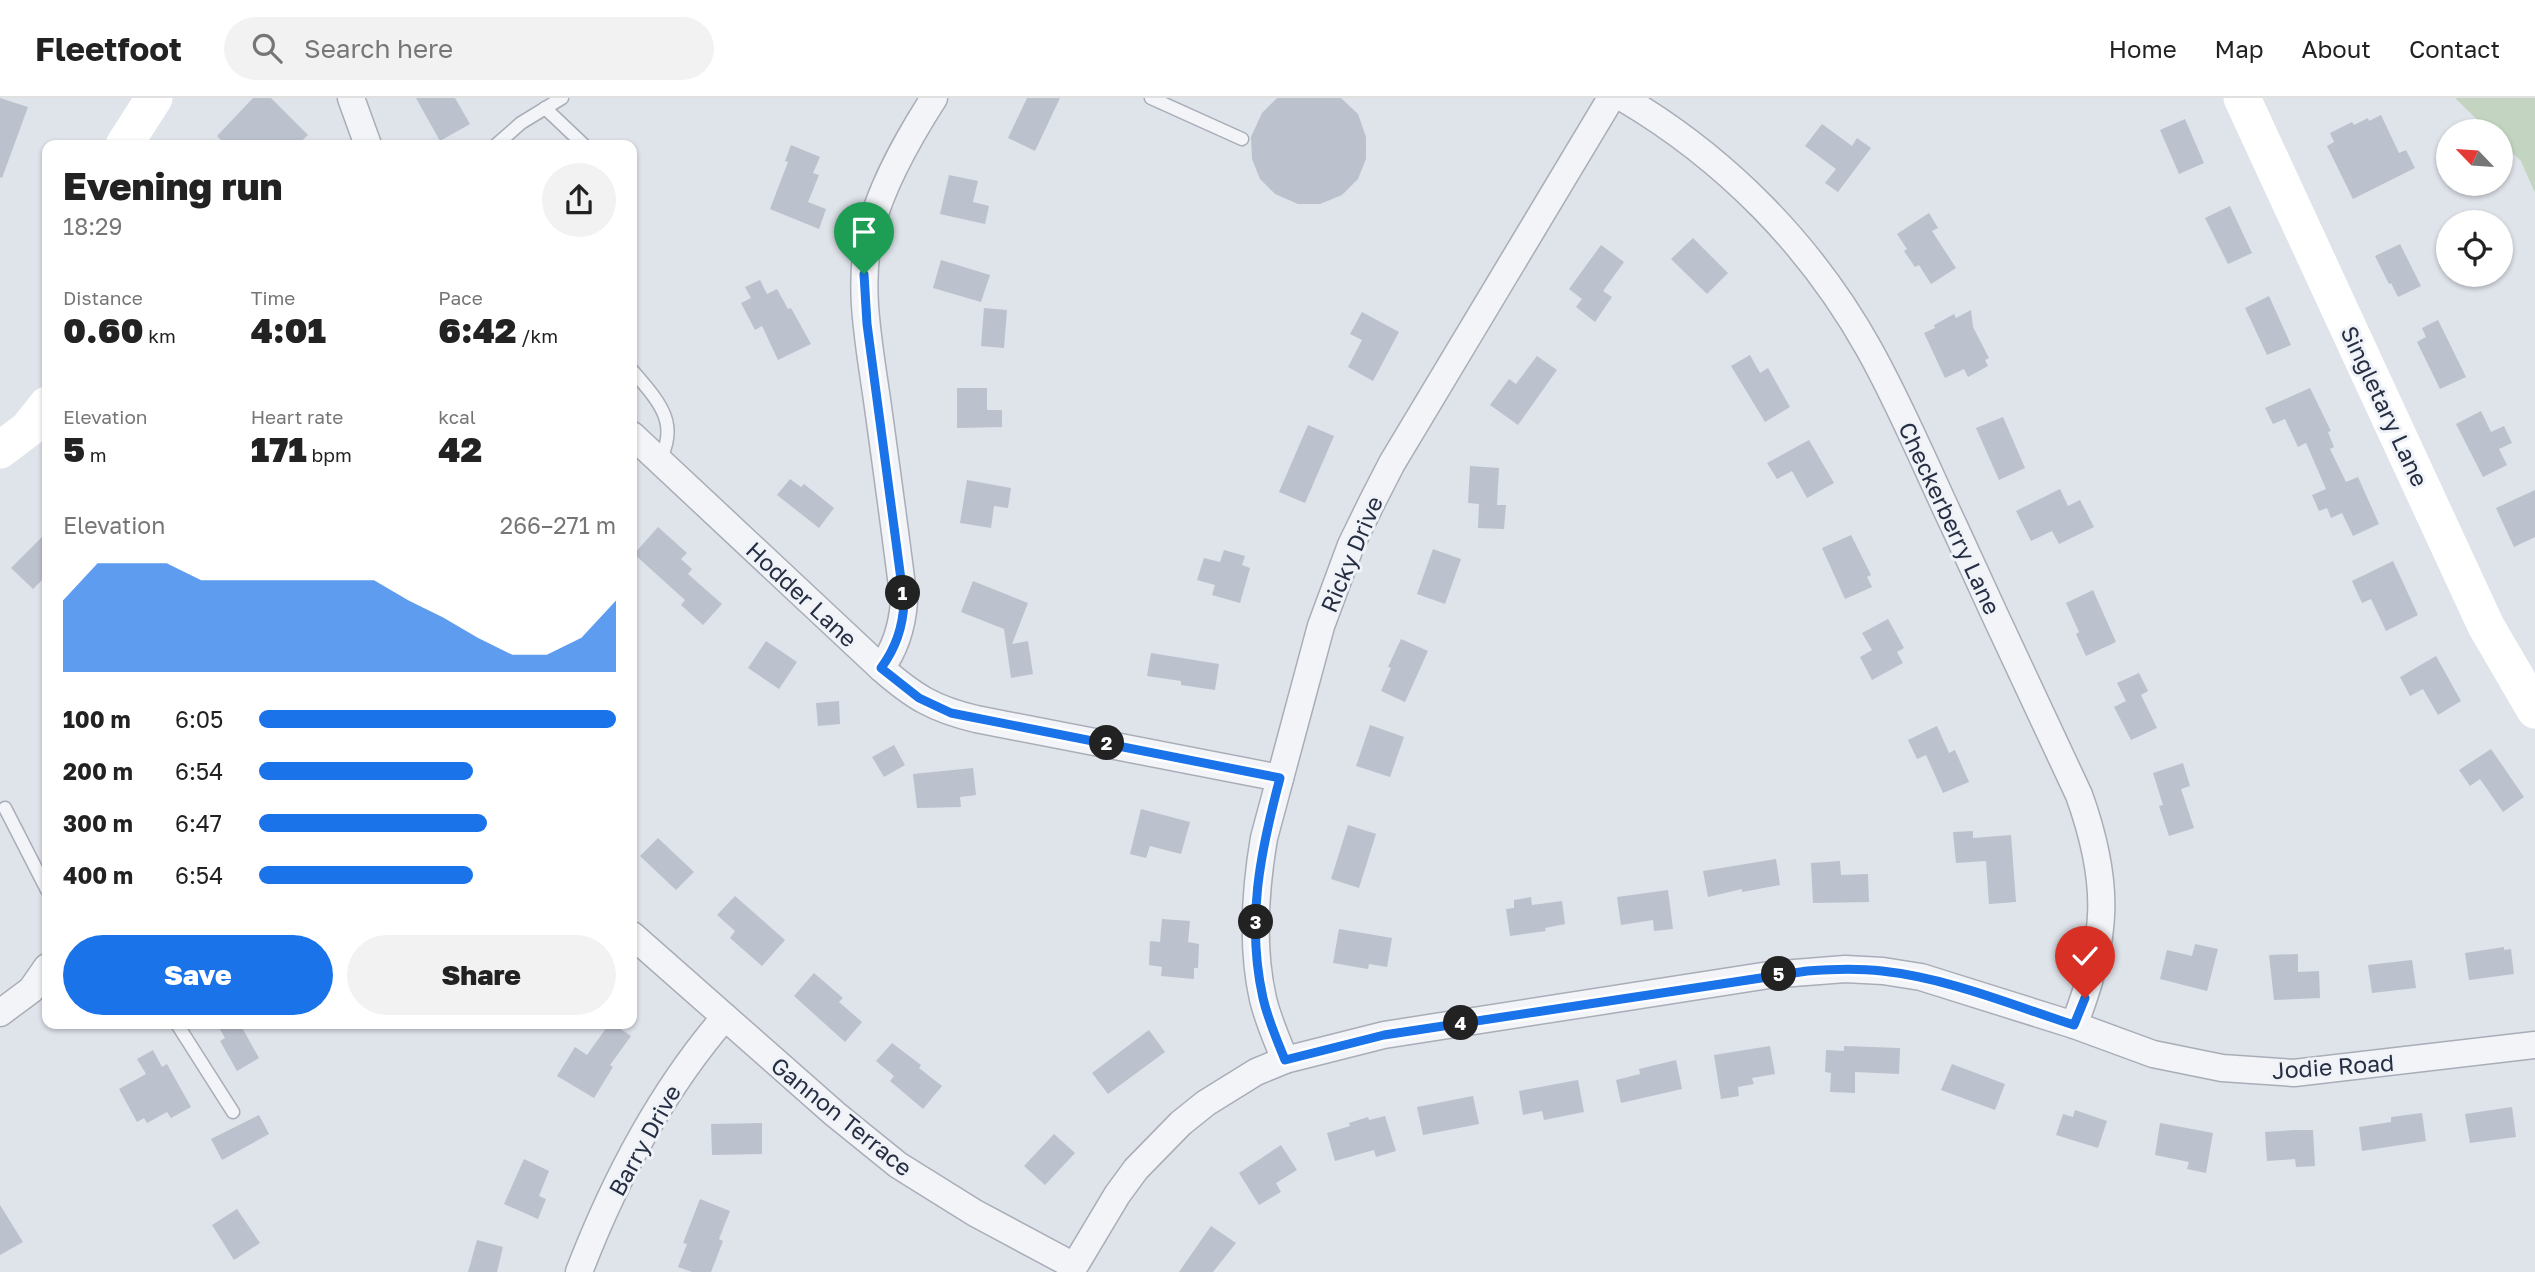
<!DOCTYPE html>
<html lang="en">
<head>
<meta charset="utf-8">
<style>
	:root { --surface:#fff; --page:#f2f2f2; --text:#222; --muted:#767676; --line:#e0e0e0; --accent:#1a73e8 }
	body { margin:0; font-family:"Golos Text",sans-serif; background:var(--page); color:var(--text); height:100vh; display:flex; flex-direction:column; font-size:26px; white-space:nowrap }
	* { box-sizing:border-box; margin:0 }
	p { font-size:23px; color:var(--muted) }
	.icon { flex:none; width:38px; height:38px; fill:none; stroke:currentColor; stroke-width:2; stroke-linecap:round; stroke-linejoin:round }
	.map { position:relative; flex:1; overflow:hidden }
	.side { position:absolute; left:42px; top:42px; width:595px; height:889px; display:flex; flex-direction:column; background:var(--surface); border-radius:14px; box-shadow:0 2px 5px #0004 }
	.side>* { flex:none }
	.needle { width:46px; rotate:295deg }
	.buttons { position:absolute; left:2436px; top:21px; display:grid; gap:14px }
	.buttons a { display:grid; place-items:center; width:77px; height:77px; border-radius:50%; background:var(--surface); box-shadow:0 2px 5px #0004; font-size:35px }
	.pin { position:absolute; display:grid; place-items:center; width:60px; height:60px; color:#fff; margin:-72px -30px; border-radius:50% 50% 50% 0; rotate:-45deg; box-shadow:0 0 7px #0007 }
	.pin .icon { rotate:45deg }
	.km { position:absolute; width:35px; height:35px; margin:-18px; border-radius:50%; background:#222; color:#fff; font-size:19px; line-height:35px; text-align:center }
	.round { display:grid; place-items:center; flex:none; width:74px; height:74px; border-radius:37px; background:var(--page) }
	.headline { display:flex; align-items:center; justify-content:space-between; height:119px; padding:0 21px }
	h1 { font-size:38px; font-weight:800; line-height:52px }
	.figures { display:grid; grid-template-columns:repeat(3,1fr); gap:10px; height:119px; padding:7px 21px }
	.figures div { display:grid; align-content:center }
	.figures b { font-size:35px; font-weight:800 }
	.figures small { font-size:19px; font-weight:400 }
	.figures p { font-size:19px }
	.chart { height:196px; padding:14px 21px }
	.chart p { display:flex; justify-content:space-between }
	.chart svg { width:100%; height:126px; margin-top:7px; fill:var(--accent); opacity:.7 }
	.action { display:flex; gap:14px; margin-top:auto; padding:14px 21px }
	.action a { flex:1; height:80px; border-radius:42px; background:var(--accent); color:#fff; font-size:28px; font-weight:800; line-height:80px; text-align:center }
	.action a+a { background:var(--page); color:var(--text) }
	ul { padding:0 21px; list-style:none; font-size:23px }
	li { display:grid; grid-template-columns:112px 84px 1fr; align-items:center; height:52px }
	li i { height:18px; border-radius:9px; background:var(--accent) }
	header { display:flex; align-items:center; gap:42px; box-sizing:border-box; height:98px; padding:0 35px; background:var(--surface); border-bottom:2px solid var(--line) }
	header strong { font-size:33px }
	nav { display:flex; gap:38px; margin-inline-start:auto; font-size:24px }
	.search { width:490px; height:63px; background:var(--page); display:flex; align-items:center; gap:18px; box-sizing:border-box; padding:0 24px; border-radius:38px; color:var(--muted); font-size:26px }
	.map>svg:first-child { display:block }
	.green { fill:#c3d5c0 }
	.building { fill:#bcc1ce }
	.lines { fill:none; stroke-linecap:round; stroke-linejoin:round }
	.lane-casing { stroke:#a8adb8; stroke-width:15 }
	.street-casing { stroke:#a8adb8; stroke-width:29 }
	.lane { stroke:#f3f4f8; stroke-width:12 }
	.street { stroke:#f3f4f8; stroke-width:26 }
	.secondary { stroke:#fff; stroke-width:37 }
	.route-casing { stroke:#fff; stroke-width:14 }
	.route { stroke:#1a73e8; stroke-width:9 }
	.labels { text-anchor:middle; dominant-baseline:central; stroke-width:6; stroke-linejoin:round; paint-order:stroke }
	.street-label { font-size:23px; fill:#262e43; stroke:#eff2f7 }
</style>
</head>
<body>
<header>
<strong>Fleetfoot</strong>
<div class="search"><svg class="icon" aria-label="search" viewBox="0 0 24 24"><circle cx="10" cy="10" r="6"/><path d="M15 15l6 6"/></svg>Search here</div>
<nav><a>Home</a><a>Map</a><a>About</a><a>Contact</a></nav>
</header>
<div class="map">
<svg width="2535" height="1174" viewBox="0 0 2535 1174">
	<rect width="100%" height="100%" fill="#dfe3ea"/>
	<!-- green -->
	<path class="green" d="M 2455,0 L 2535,0 L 2535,95 L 2521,63 L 2501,44 L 2501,33 L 2489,33 Z"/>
	<!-- building -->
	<g class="building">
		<path d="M 0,0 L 28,9 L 2,80 L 0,79 Z"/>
		<path d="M 253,0 L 271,0 L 308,37 L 297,47 L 226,47 L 217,38 Z"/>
		<path d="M 416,0 L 455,0 L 470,26 L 440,43 Z"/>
		<path d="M 1027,0 L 1060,0 L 1035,53 L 1008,40 Z"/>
		<path d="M 1277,0 L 1341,0 L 1358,16 L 1366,39 L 1366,61 L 1358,81 L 1342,97 L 1320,106 L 1298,106 L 1275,96 L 1260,81 L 1252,61 L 1251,39 L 1262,15 Z"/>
		<path d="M 2381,17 L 2399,55 L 2406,52 L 2415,70 L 2353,101 L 2327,48 L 2334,44 L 2330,35 L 2352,24 L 2354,27 L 2368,20 L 2369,23 Z"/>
		<path d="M 2185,21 L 2204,65 L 2179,76 L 2160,32 Z"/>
		<path d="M 1822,26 L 1852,48 L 1857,40 L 1871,50 L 1838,94 L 1825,85 L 1836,71 L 1805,48 Z"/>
		<path d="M 791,47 L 820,59 L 813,75 L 819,77 L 808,104 L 826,111 L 819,131 L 770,111 L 788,64 L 785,63 Z"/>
		<path d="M 949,77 L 978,83 L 973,104 L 989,108 L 985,126 L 940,116 Z"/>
		<path d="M 2230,108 L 2252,155 L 2228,166 L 2205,120 Z"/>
		<path d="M 1929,115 L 1938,130 L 1932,133 L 1956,170 L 1931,186 L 1919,167 L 1915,169 L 1904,153 L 1907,151 L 1897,136 Z"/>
		<path d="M 1693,140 L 1728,175 L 1707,196 L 1671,161 Z"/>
		<path d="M 2400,146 L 2421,188 L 2398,199 L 2391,185 L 2389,186 L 2375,158 Z"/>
		<path d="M 1601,147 L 1624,164 L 1603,193 L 1612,199 L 1595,224 L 1576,209 L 1582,201 L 1569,191 Z"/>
		<path d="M 941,162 L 990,177 L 981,204 L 933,190 Z"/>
		<path d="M 760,182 L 767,196 L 777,191 L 788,211 L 791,210 L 811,246 L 778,262 L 762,228 L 755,232 L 741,205 L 751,200 L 745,189 Z"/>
		<path d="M 2269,198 L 2291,247 L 2267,257 L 2245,210 Z"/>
		<path d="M 984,210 L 1007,212 L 1004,250 L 981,248 Z"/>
		<path d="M 1971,212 L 1973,229 L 1989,260 L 1985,262 L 1988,268 L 1968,279 L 1964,271 L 1945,280 L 1924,235 L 1935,230 L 1934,227 L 1954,216 L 1956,220 Z"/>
		<path d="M 1362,214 L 1399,234 L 1373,283 L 1348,269 L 1362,242 L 1350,236 Z"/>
		<path d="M 2438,222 L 2466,279 L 2440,291 L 2417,244 L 2426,239 L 2422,230 Z"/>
		<path d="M 1750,257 L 1760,275 L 1768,270 L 1790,309 L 1765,324 L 1731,268 Z"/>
		<path d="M 1537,258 L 1557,272 L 1518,327 L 1490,307 L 1509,281 L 1516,286 Z"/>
		<path d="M 957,290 L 987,290 L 987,312 L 1002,312 L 1002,329 L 957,330 Z"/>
		<path d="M 2310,290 L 2331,333 L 2328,334 L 2334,349 L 2330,351 L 2346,384 L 2358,379 L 2379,426 L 2353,438 L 2342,415 L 2331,420 L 2327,410 L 2319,413 L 2312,397 L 2326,391 L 2306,345 L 2298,349 L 2285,321 L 2273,326 L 2265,310 Z"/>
		<path d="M 2481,313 L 2491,334 L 2504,328 L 2512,345 L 2499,351 L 2507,367 L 2483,379 L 2456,326 Z"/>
		<path d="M 2003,319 L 2025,370 L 1999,382 L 1976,330 Z"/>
		<path d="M 1308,327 L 1334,338 L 1305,405 L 1279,394 Z"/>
		<path d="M 1809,342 L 1834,385 L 1807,400 L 1792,373 L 1777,381 L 1767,365 Z"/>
		<path d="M 1470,368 L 1499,370 L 1497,407 L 1506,407 L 1504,431 L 1478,430 L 1479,406 L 1468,405 Z"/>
		<path d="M 790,381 L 801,389 L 804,386 L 834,410 L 819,430 L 777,397 Z"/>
		<path d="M 967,382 L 1011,390 L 1008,410 L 994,408 L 991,430 L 960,425 Z"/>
		<path d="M 2060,391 L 2068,408 L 2080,402 L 2094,429 L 2059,446 L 2052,433 L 2031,443 L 2016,413 Z"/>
		<path d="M 2535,392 L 2535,439 L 2514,449 L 2496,410 Z"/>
		<path d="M 658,429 L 687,455 L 681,461 L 692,471 L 688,476 L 722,506 L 703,527 L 681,507 L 685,502 L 634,456 Z"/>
		<path d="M 47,434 L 47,477 L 33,491 L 11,470 Z"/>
		<path d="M 1851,437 L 1871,477 L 1867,479 L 1872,489 L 1845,501 L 1822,450 Z"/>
		<path d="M 1433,451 L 1461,461 L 1445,506 L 1417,496 Z"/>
		<path d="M 1224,452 L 1245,458 L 1242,467 L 1250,470 L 1240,505 L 1212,497 L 1215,487 L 1197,482 L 1204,460 L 1220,464 Z"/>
		<path d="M 2393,463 L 2418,517 L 2386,533 L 2371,501 L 2362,505 L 2352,483 Z"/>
		<path d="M 973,483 L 1028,505 L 1012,546 L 1028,543 L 1033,576 L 1011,580 L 1004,531 L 961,514 Z"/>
		<path d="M 2093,492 L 2116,544 L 2086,558 L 2076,536 L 2079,534 L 2066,505 Z"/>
		<path d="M 1888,521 L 1904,550 L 1897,554 L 1903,565 L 1872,582 L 1860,559 L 1872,552 L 1862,535 Z"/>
		<path d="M 1401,541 L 1428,553 L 1405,604 L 1381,593 L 1391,570 L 1388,569 Z"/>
		<path d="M 766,543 L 797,564 L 779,591 L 748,570 Z"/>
		<path d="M 1151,555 L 1219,566 L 1215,592 L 1181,587 L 1181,583 L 1147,578 Z"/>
		<path d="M 2436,558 L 2461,603 L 2438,617 L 2423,591 L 2410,598 L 2400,579 Z"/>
		<path d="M 2139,575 L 2148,593 L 2141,597 L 2157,630 L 2131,642 L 2114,609 L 2126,603 L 2117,585 Z"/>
		<path d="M 839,603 L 840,626 L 818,628 L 816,605 Z"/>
		<path d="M 1370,627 L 1404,639 L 1390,679 L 1356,668 Z"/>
		<path d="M 1937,628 L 1949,655 L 1955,652 L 1969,684 L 1943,695 L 1926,657 L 1917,661 L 1908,642 Z"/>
		<path d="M 894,647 L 905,667 L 884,679 L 872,659 Z"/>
		<path d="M 2491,651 L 2524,699 L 2503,714 L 2480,681 L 2470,688 L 2459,672 Z"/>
		<path d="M 2183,665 L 2190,688 L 2181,691 L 2194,730 L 2169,738 L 2159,708 L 2163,707 L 2153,675 Z"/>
		<path d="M 973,670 L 976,697 L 960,699 L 961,709 L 917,710 L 913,676 Z"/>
		<path d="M 1141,711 L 1190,724 L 1181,756 L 1150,748 L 1146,760 L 1130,756 Z"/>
		<path d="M 1348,727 L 1376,736 L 1359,790 L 1331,781 Z"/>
		<path d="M 1973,733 L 1973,740 L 2011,737 L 2016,804 L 1989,806 L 1986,763 L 1956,765 L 1953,734 Z"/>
		<path d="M 658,740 L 694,774 L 676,792 L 640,758 Z"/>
		<path d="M 1776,761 L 1780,787 L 1742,794 L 1742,791 L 1708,799 L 1703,773 Z"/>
		<path d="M 1840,763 L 1841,777 L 1868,776 L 1869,804 L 1813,805 L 1811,765 Z"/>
		<path d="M 1668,792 L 1673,831 L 1654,833 L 1653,822 L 1621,827 L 1617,799 Z"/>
		<path d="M 735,798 L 785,842 L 762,868 L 730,840 L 735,833 L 717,817 Z"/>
		<path d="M 1531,799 L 1532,807 L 1562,803 L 1565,826 L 1545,830 L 1546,833 L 1510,838 L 1506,811 L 1514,810 L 1514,802 Z"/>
		<path d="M 1162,821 L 1190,823 L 1188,844 L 1199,846 L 1198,870 L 1194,870 L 1194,881 L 1161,878 L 1162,869 L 1149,867 L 1150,843 L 1160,844 Z"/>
		<path d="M 1339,831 L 1392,840 L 1387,869 L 1369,866 L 1368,871 L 1333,865 Z"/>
		<path d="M 2195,846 L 2218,851 L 2207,893 L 2160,881 L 2167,852 L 2192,858 Z"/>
		<path d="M 2504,849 L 2504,852 L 2511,851 L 2514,876 L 2469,882 L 2465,855 Z"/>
		<path d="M 2298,856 L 2298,874 L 2319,873 L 2320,900 L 2274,902 L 2269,857 Z"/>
		<path d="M 2412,862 L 2416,890 L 2372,895 L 2368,867 Z"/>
		<path d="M 814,875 L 843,900 L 839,904 L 862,924 L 845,944 L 794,898 Z"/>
		<path d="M 217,926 L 240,926 L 259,960 L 237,973 L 220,943 L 225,940 Z"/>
		<path d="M 609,926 L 613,926 L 631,938 L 610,967 L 613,969 L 594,1000 L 557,978 L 575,949 L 587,957 Z"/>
		<path d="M 1149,932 L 1165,954 L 1108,996 L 1092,975 Z"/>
		<path d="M 892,945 L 921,967 L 919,970 L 942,988 L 923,1011 L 890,983 L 894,978 L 876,963 Z"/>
		<path d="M 1770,948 L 1775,976 L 1752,980 L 1754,986 L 1738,989 L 1739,998 L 1721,1001 L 1714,957 Z"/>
		<path d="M 1844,948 L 1900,950 L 1899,976 L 1855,974 L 1855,995 L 1830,994 L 1831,975 L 1825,974 L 1826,952 L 1844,953 Z"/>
		<path d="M 153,952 L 162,969 L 167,966 L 191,1009 L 171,1020 L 167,1014 L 147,1025 L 144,1020 L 137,1024 L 119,991 L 146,976 L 137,961 Z"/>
		<path d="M 1676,962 L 1682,991 L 1621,1005 L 1616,982 L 1640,976 L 1639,971 Z"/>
		<path d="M 1952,966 L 2005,986 L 1995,1012 L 1941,992 Z"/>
		<path d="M 1578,982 L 1584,1014 L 1544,1022 L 1542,1013 L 1523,1017 L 1519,993 Z"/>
		<path d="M 1473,998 L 1479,1026 L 1423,1037 L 1417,1009 Z"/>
		<path d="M 2512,1009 L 2516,1039 L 2470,1045 L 2465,1016 Z"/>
		<path d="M 2075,1012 L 2107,1023 L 2098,1050 L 2056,1037 L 2063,1016 L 2073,1019 Z"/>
		<path d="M 2422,1015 L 2426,1043 L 2362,1053 L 2359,1029 L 2391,1024 L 2391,1019 Z"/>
		<path d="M 259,1017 L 269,1036 L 222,1062 L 211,1041 Z"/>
		<path d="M 1385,1018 L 1396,1053 L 1376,1059 L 1374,1052 L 1335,1063 L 1327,1035 L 1350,1028 L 1349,1025 L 1368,1019 L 1369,1022 Z"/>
		<path d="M 762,1025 L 762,1056 L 712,1057 L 711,1026 Z"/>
		<path d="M 2160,1025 L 2213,1035 L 2206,1075 L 2187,1071 L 2189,1064 L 2155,1057 Z"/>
		<path d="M 2295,1032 L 2313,1032 L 2315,1068 L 2296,1069 L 2295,1061 L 2267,1063 L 2265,1034 Z"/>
		<path d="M 1054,1036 L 1075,1055 L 1045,1087 L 1024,1068 Z"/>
		<path d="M 1281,1047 L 1297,1072 L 1276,1085 L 1281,1094 L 1259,1107 L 1239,1075 Z"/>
		<path d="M 524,1061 L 549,1073 L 539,1098 L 546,1101 L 538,1121 L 504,1106 Z"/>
		<path d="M 700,1101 L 730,1113 L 719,1141 L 723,1143 L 711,1174 L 692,1174 L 678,1169 L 687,1146 L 683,1145 Z"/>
		<path d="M 0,1107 L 23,1144 L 0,1157 Z"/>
		<path d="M 237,1111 L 260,1145 L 234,1162 L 212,1127 Z"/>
		<path d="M 1211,1128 L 1236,1145 L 1213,1174 L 1179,1174 Z"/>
		<path d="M 477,1142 L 503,1149 L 497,1174 L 468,1174 Z"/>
	</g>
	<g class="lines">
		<!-- lane casing -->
		<g class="lane-casing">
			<g id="lane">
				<path d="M 1151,0 L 1242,41"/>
				<path d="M 545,10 L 584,47"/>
				<path d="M 496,47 L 521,25 L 562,0"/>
				<path d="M 632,272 C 657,302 681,324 659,363"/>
				<path d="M 5,710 L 47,792"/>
				<path d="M 177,926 L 233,1014"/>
			</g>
		</g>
		<!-- street casing -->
		<g class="street-casing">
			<g id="street">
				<path d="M 351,0 L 368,47"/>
				<path d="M 1623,0 C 1725,60 1811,147 1869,251 C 1901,308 1926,369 1954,428 C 1995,518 2037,608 2079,697 C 2111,786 2108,840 2074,927"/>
				<path d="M 632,337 L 881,570 C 914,599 934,611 976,621 L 1280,680"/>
				<path d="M 881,570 C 896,550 902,529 904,504 C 896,439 887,374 878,309 C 870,250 856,188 871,129 C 883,84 909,39 934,0"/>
				<path d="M 632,837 L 835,1016 L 898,1067 L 975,1115 L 1074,1168"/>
				<path d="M 0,915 L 31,892 L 47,869"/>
				<path d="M 1285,962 C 1277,942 1268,922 1263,901 C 1251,848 1255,793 1264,740 L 1321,528 L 1351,447 L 1372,404 L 1392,365 L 1611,0"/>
				<path d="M 579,1174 C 614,1083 661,993 725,919"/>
				<path d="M 1071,1174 L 1117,1097 L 1136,1071 L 1181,1025 L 1206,1005 L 1256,974 L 1285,962 L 1384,937 L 1769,877 L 1845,871 L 1883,873 L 1921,879 L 2074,927 L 2153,956 L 2222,970 L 2294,975 L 2535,947"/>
			</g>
		</g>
		<!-- lane -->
		<use href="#lane" class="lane"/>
		<!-- street -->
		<use href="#street" class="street"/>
		<!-- secondary -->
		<g class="secondary">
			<path d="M 2242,0 L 2486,528 L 2535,612"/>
			<path d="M 124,47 L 154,0"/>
			<path d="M 0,352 L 28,331 L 47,307"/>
		</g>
	</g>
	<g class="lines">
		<!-- route casing -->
		<g class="route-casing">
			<path id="route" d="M 864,176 L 867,226 L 904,504 C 903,529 896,550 881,570 L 919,600 L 951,615 L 1280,680 C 1260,755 1246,824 1263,900 C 1268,922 1277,942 1285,962 L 1384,937 L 1807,873 C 1832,871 1857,870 1882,873 C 1948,880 2012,907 2074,927 L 2085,900"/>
		</g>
		<!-- route -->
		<use href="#route" class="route"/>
	</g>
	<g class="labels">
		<!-- street labels -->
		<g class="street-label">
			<text transform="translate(2385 308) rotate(65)">Singletary Lane</text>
			<text transform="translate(1950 420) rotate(65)">Checkerberry Lane</text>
			<text transform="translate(1351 456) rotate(-67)">Ricky Drive</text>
			<text transform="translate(802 496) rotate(43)">Hodder Lane</text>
			<text transform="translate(2333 968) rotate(-4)">Jodie Road</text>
			<text transform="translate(842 1018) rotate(39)">Gannon Terrace</text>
			<text transform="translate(644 1042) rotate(-61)">Barry Drive</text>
		</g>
	</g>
</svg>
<div class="buttons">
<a><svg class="needle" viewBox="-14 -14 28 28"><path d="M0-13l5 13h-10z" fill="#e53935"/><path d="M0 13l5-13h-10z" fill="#767676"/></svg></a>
<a><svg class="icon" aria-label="locate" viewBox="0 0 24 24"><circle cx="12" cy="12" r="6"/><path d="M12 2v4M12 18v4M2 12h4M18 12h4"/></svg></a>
</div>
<div class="pin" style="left:864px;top:176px;background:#1e9e55"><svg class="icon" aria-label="arrive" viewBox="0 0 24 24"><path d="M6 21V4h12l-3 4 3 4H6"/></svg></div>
<div class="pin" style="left:2085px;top:900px;background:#d93025"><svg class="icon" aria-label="check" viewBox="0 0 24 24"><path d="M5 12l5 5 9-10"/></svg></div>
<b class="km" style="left:903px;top:495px">1</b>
<b class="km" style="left:1107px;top:645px">2</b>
<b class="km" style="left:1256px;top:824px">3</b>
<b class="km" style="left:1461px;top:925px">4</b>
<b class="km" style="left:1779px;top:876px">5</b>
<section class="side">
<div class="headline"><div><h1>Evening run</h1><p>18:29</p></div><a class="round"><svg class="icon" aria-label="share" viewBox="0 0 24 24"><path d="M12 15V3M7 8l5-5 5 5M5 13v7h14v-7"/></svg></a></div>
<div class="figures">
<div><p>Distance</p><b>0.60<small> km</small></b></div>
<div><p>Time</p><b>4:01</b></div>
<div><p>Pace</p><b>6:42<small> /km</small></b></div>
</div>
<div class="figures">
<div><p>Elevation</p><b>5<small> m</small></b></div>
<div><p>Heart rate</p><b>171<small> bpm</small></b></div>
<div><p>kcal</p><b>42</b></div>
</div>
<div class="chart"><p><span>Elevation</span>266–271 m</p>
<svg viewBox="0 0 160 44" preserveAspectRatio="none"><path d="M0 44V19L10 6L20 6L30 6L40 12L50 12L60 12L70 12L80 12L90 12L100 19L110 25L120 32L130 38L140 38L150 32L160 19V44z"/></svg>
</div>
<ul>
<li><b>100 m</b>6:05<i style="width:100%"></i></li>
<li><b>200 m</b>6:54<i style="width:60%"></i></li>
<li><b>300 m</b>6:47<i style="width:64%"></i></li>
<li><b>400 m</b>6:54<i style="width:60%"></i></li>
</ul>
<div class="action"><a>Save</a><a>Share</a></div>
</section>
</div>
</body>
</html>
